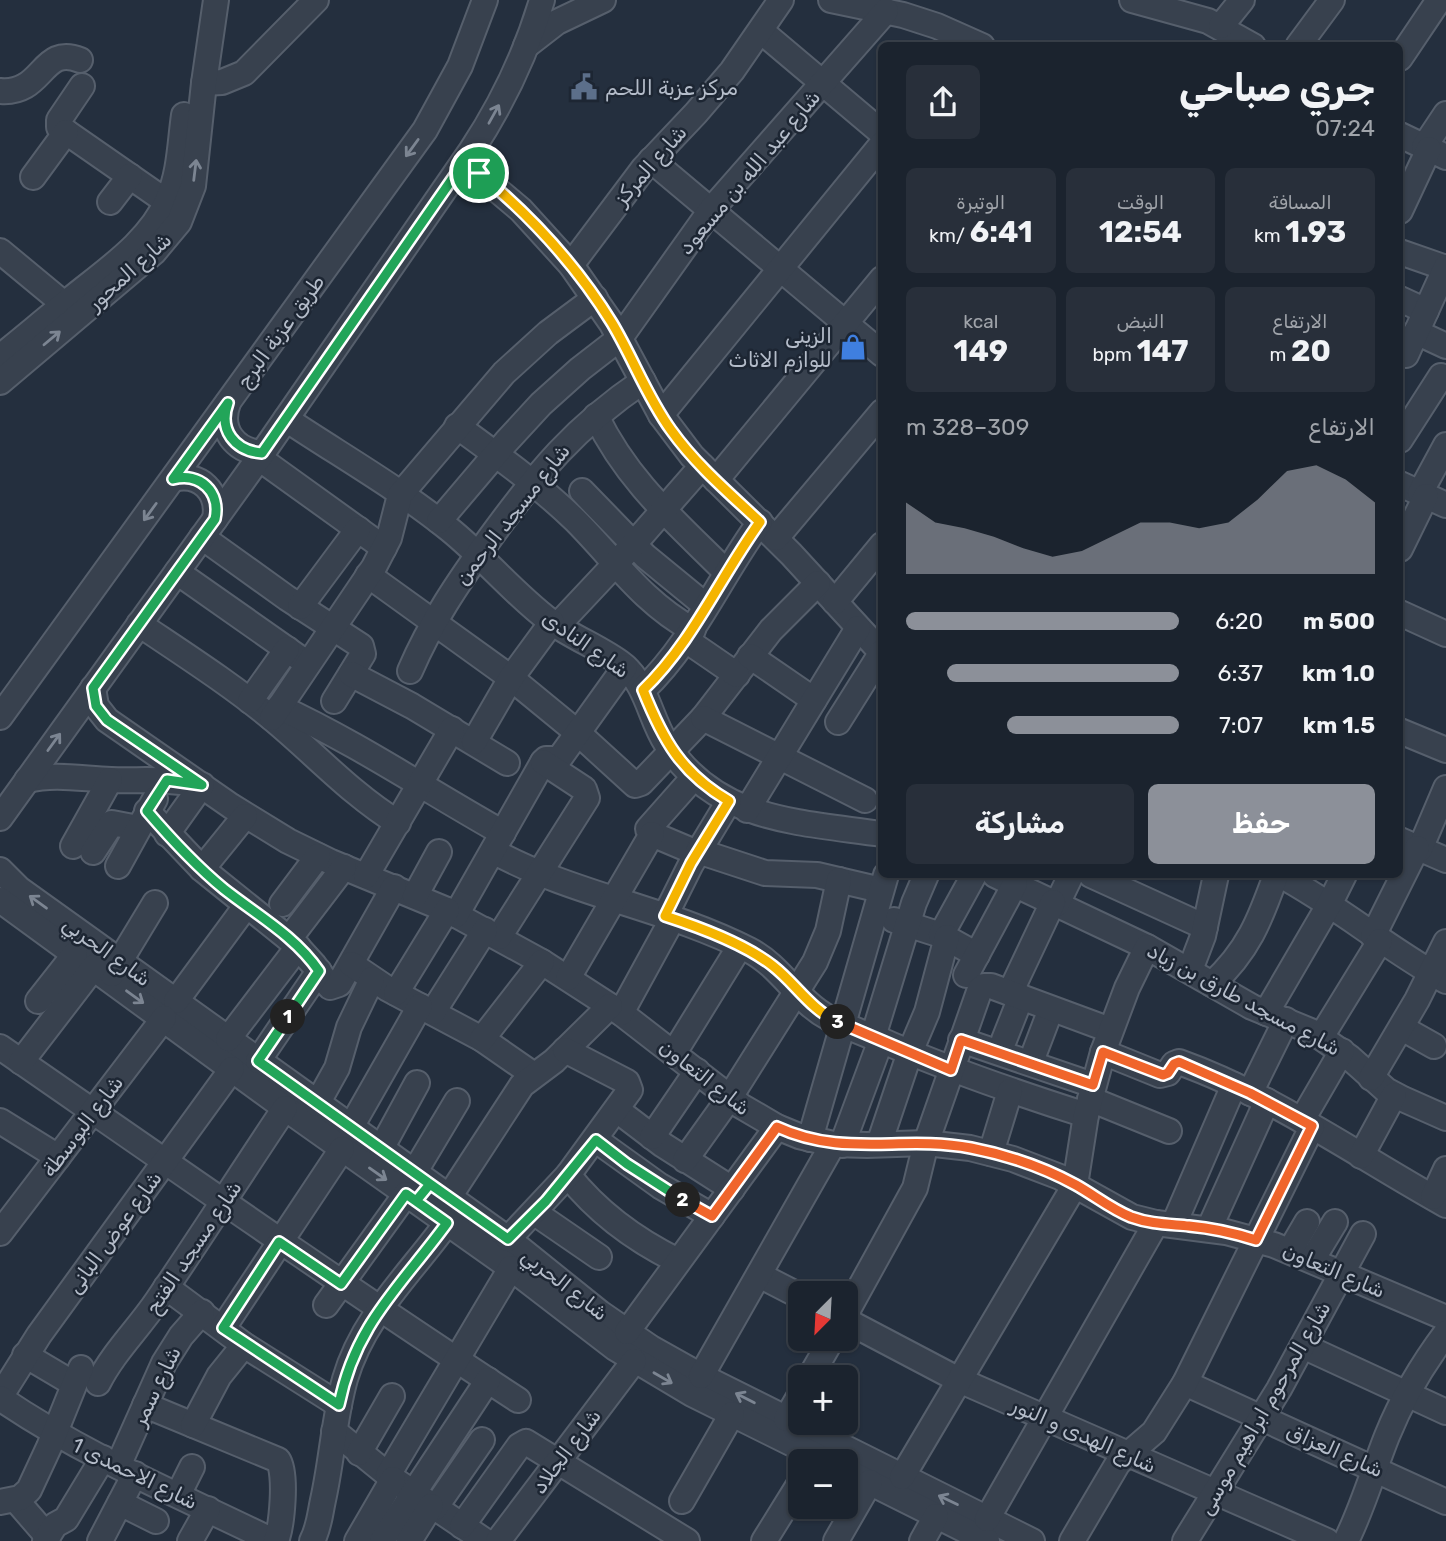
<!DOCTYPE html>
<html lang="ar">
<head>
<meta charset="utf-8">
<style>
	:root { --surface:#1b232e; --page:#282f3a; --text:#f1f3f6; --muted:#a0a4aa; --line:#39404a; --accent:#8c9099 }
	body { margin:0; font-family:Rubik,Vazirmatn,sans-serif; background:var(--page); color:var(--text); direction:rtl; height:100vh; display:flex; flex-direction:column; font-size:26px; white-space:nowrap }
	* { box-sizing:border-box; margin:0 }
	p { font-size:23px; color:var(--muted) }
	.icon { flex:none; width:38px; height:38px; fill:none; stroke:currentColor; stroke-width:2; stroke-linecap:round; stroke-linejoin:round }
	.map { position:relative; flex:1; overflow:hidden; direction:ltr }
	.panel { position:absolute; left:878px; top:42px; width:525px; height:836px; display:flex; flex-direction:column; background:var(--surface); border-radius:10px; box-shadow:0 2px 5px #0004,0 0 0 2px var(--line); direction:rtl }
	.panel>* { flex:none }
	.needle { width:46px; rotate:204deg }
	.controls { position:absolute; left:788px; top:1281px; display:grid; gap:14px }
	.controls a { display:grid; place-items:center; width:70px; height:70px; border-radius:10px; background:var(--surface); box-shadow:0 2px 5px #0004,0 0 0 2px var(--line); font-size:35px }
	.pin { position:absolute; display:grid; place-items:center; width:60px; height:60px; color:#fff; margin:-30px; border:4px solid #fff; border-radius:50%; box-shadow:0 2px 7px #0007 }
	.km { position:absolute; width:35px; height:35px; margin:-18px; border-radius:50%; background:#222; color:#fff; font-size:19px; line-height:35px; text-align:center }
	.round { display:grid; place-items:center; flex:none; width:74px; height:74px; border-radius:10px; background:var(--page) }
	.overview { display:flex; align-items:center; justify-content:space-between; height:119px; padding:0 28px }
	h1 { font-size:38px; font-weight:700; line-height:52px }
	.metrics { display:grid; grid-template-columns:repeat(3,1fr); gap:10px; height:119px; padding:7px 28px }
	.metrics div { display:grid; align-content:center; border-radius:10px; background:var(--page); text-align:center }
	.metrics b { font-size:30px; font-weight:700 }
	.metrics small { font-size:19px; font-weight:400 }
	.metrics p { font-size:19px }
	.chart { height:196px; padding:14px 28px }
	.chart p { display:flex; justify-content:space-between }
	.chart svg { width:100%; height:126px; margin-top:7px; fill:var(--accent); opacity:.7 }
	.cta { display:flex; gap:14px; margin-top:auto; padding:14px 28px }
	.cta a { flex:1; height:80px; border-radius:10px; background:var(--accent); color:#fff; font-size:28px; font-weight:700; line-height:80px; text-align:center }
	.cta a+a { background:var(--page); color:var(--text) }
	ul { padding:0 28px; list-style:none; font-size:23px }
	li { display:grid; grid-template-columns:112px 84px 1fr; align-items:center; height:52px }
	li i { height:18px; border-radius:9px; background:var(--accent) }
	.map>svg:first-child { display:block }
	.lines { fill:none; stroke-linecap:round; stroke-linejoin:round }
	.minor-casing { stroke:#565f6c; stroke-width:28 }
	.minor { stroke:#38414e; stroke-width:24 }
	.oneway { stroke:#7c8592 }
	.split-1-casing { stroke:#fff; stroke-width:14 }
	.split-2-casing { stroke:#fff; stroke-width:14 }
	.split-3-casing { stroke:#fff; stroke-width:14 }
	.split-4-casing { stroke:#fff; stroke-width:14 }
	.split-1 { stroke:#22a559; stroke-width:9 }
	.split-2 { stroke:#22a559; stroke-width:9 }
	.split-3 { stroke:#f0652b; stroke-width:9 }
	.split-4 { stroke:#f5b400; stroke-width:9 }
	.labels { text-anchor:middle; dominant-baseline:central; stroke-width:5; stroke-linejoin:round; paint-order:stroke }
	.poi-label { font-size:21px; fill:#b4bcc9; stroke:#1d2633; text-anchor:start }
	.street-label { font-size:21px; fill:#b4bcc9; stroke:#1d2633 }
</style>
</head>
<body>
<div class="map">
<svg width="1446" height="1541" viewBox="0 0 1446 1541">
	<rect width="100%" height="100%" fill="#242f3e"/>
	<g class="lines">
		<!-- minor casing -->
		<g class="minor-casing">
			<g id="minor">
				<path d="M 831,0 L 903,15 L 937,26 L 982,46"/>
				<path d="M 1132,0 L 1208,21 L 1253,46"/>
				<path d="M 1221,26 L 1242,0"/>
				<path d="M 761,31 L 882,133"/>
				<path d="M 526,46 L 557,22 L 603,0"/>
				<path d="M 1298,46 L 1332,0"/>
				<path d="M 1400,58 L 1439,0"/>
				<path d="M 204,83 L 222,82 L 244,73 L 316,0"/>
				<path d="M 82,86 L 59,120 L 59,127 L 167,202"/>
				<path d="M 0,91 C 44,95 41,44 80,60"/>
				<path d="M 1400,135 L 1446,157"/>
				<path d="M 1424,147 L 1446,114"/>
				<path d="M 651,160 L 882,354"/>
				<path d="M 464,162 L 521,210 L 571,265 L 612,324 L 661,415 L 692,456 L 791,554 L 882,653"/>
				<path d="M 33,177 L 66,132"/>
				<path d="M 110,202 L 130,176"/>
				<path d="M 1400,211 L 1429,149"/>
				<path d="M 0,251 L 64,304"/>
				<path d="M 1400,252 L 1446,268"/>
				<path d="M 571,265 L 644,168 L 696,113 L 732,71 L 781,0"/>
				<path d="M 1400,299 L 1426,311"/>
				<path d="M 1416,332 L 1446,346"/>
				<path d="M 1406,355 L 1446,267"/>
				<path d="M 0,357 C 24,338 47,318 71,299 C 105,271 150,242 168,199 C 180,173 180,143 184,115"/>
				<path d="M 0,382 L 154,252 L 179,222 L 193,186 L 204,83 L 216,0"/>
				<path d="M 228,403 C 218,430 235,451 262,453"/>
				<path d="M 661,415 L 882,144"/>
				<path d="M 596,416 C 628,482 675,521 726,572"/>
				<path d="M 286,419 C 340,455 398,488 449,529 C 485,558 514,594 550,621 C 573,638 601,648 623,665 C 647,685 650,718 666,743 C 716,822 800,822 882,834"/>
				<path d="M 457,426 C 498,456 539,485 575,520 C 615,560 642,602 693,630"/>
				<path d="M 1400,440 L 1441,376"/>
				<path d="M 259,458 L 384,548"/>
				<path d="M 173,479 C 200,472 220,492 215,519"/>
				<path d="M 716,480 L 882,279"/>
				<path d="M 1400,484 L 1446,505"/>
				<path d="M 582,491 L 645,556 L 706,606"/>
				<path d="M 1420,493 L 1446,445"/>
				<path d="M 439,521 L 506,442 L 541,404 L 580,369 L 620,338 L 711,210 L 886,11"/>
				<path d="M 202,537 L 287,598 L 361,646 L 363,654 L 334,701"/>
				<path d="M 776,538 L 882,412"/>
				<path d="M 1400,549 L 1426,496"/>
				<path d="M 177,572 L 308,664"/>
				<path d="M 368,575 L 511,678 L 578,733 L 635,785 L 641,783 L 703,718 L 771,630 L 818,583"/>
				<path d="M 835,602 L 882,545"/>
				<path d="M 300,607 L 358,529"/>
				<path d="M 1400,613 L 1446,634"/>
				<path d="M 139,624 C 185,655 232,685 274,720 C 316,755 351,794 398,823"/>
				<path d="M 557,626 L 633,545 L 702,466"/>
				<path d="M 686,640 L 737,675"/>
				<path d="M 750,656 L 814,700"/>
				<path d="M 410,671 C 431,622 459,581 490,538 C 538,472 575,427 643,381"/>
				<path d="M 351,674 L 412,706 L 507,763"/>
				<path d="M 93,688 L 96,706 L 107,720 L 231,806 L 288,841 L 331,862 L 447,910 L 542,962 L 621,1013 L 741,1106 L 777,1127 L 799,1136 L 833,1144 L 867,1145 L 926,1143 L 970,1148 L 1013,1159 L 1060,1177 L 1132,1217 L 1156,1223 L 1226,1232 L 1274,1245 L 1446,1318"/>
				<path d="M 643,690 C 693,642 720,577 760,522"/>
				<path d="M 250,701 L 287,649"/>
				<path d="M 279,707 C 357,743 428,791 503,833"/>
				<path d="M 0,717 L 425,130 L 460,66 L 485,0"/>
				<path d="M 272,718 L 374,567 L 389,538 L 400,495 L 504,373 L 548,333 L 595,298"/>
				<path d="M 703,718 L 865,800"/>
				<path d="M 838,722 L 882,652"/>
				<path d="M 1400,731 L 1446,750"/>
				<path d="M 474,742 L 511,678 L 552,622"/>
				<path d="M 694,777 L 648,829 L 652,834 L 697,853"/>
				<path d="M 27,780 C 55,773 83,779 111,780 C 139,781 166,778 194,784"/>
				<path d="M 747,810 L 858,628"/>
				<path d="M 147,811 L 202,869 L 294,943 L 314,965 L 330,987 L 339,984 L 394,887"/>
				<path d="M 0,818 L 259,458 L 471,151 C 502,104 526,54 542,0"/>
				<path d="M 167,834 L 202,785"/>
				<path d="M 1400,840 L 1446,860"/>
				<path d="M 73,846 L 110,780"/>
				<path d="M 1420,849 L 1446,788"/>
				<path d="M 493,851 C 573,895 667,908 749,950 C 782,967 797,1001 829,1018 C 849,1028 871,1036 892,1045 C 956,1072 1020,1094 1086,1115"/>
				<path d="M 698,851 L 765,873 L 817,875 L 881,890"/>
				<path d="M 93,852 L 112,823 L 138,828"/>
				<path d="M 118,866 L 155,799"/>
				<path d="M 202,869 L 245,816"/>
				<path d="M 0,870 L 19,889 L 508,1239 L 600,1313 L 651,1348 L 701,1376 L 1032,1541"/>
				<path d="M 995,875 L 1147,947 L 1252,1007 L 1313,1032 L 1349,1057 L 1386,1090 L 1403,1099 L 1446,1118"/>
				<path d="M 1091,875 L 1205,927"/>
				<path d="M 1280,875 C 1338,906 1388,949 1446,981"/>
				<path d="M 366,876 L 452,729"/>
				<path d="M 415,896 L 439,852"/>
				<path d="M 0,900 L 285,1108 L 511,1268 L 615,1348 L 692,1394 L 827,1461"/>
				<path d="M 282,904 L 318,856"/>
				<path d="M 1057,904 L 1071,875"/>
				<path d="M 456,915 L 543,762 L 546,759 L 559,759 L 625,667"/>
				<path d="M 665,916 L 691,864 L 729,801"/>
				<path d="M 894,920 L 941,935 L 977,955"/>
				<path d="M 941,935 L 974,875"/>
				<path d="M 1373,936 L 1417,848"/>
				<path d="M 499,937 L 587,798 L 584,789 L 543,762"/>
				<path d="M 289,939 L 344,867"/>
				<path d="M 351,964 L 388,989 L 482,1039 L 534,1075"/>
				<path d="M 1190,970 L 1203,936 L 1216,875"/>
				<path d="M 112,974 L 155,903"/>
				<path d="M 966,975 L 1015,884"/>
				<path d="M 568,978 L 652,834"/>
				<path d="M 1212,984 C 1248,951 1260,920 1276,875"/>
				<path d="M 396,993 L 447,910"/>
				<path d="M 1010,993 L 1053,902"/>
				<path d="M 38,1001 L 75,954"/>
				<path d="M 176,1001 L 246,906"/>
				<path d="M 433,1012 L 485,930"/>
				<path d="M 621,1013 L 673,918"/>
				<path d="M 1266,1013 L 1329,905 L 1344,875"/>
				<path d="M 1402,1028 L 1434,1046"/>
				<path d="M 873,1037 L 914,903 L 926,875"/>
				<path d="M 1321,1037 L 1380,941"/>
				<path d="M 228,1039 L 298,947"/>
				<path d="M 482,1039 L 542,962"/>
				<path d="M 961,1040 L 1093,1085"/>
				<path d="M 1004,1040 L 1021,997"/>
				<path d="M 0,1047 C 172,1166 343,1286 518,1400"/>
				<path d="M 1035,1051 L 1051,1009"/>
				<path d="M 1103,1052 L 1160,1075 L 1168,1073 L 1174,1064 L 1179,1062 C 1274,1096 1358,1156 1446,1205"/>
				<path d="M 674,1053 L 740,946"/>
				<path d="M 258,1061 L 319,971"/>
				<path d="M 21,1062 L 94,967"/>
				<path d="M 1371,1078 L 1417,1000 L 1446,942"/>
				<path d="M 1250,1093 L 1286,1020"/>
				<path d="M 1090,1099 L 1169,1131"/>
				<path d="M 317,1104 L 337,1068 L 349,1027 L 372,979"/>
				<path d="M 617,1110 L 663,1145 L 732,1189"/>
				<path d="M 1302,1120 L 1342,1051"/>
				<path d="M 0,1121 L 58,1157"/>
				<path d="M 351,1127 L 420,1006"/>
				<path d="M 652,1137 L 697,1071"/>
				<path d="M 810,1139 L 886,875"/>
				<path d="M 596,1140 L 660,1186 L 712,1216"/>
				<path d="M 879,1144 L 910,1052 L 927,1012 L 947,937"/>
				<path d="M 842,1145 L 881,1040"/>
				<path d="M 381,1149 L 417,1083"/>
				<path d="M 991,1153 L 1010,1091"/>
				<path d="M 1361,1156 L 1394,1095"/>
				<path d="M 685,1160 L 730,1097 L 815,962 L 828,931 L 839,880"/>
				<path d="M 414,1173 L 457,1101"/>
				<path d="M 568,1175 C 598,1213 635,1240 678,1261"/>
				<path d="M 449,1197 L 522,1085 L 554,1061 L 610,1006"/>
				<path d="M 1433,1197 L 1446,1169"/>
				<path d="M 535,1213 L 599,1257"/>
				<path d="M 1174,1224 L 1234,1085"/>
				<path d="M 1209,1229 L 1267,1101"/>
				<path d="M 0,1233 L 164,1018"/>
				<path d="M 508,1239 L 568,1175 L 630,1090 L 627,1082 L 565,1050"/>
				<path d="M 1290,1251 L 1307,1222"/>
				<path d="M 1312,1260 L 1335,1222"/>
				<path d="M 759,1275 L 800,1296"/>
				<path d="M 166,1287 L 244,1345 L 339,1405"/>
				<path d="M 326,1305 L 406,1194"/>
				<path d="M 845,1315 L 915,1188 L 926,1143 L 980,989 L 984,986 L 991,986 L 1110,1030"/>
				<path d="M 845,1320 L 959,1380 L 1327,1541"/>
				<path d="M 223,1328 L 342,1149"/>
				<path d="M 627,1332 L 777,1127"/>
				<path d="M 1303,1346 L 1446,1412"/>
				<path d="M 25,1355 L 74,1384"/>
				<path d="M 701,1376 L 833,1144"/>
				<path d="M 810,1377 L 832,1339"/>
				<path d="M 98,1383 C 113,1353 138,1329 157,1301 C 201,1237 242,1172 285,1108"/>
				<path d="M 1185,1383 L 1446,1502"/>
				<path d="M 0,1397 L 39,1335 L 232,1069"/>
				<path d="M 0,1398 C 85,1456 181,1496 273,1541"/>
				<path d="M 145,1405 L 278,1460 C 287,1473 282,1526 276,1541"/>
				<path d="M 786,1419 L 800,1395"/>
				<path d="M 193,1425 L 219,1376 L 244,1345"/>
				<path d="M 334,1431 L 393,1479 L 485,1541"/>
				<path d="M 359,1453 L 392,1396"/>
				<path d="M 118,1466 L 164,1363 L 181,1336 L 202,1312"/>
				<path d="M 845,1470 L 987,1541"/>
				<path d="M 388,1475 L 511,1268"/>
				<path d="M 902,1477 L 1075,1185 L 1086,1115 L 1103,1052 L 1127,988 L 1147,947"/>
				<path d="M 178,1495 L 192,1467"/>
				<path d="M 16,1500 L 48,1537"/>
				<path d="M 682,1501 L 732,1414"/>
				<path d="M 0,1502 L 20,1498 L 29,1490 L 49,1447 L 81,1368"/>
				<path d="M 120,1503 L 156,1521"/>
				<path d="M 435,1508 L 482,1440"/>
				<path d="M 987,1519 L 1156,1223"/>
				<path d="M 462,1526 L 519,1446 L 526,1442 L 687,1541"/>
				<path d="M 45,1541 L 55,1525 L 66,1519 L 103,1458"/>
				<path d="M 100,1541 L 135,1474"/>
				<path d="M 190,1541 L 208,1509"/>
				<path d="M 312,1541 C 319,1528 320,1514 323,1500 C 332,1460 334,1418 345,1379 C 363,1317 410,1274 447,1223"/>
				<path d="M 357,1541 L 393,1479"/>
				<path d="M 382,1541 L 488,1380"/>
				<path d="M 409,1541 L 431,1506"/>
				<path d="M 498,1541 L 634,1361"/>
				<path d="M 764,1541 L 800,1483"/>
				<path d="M 836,1541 L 870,1482"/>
				<path d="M 922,1541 L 936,1516"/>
				<path d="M 1072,1541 L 1118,1463 L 1154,1432 L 1185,1383 L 1312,1127"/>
				<path d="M 1185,1541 L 1279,1389 L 1363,1234"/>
				<path d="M 1346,1541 C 1363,1507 1373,1471 1387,1436 C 1402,1399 1422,1365 1446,1333"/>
			</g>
		</g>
		<!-- minor -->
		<use href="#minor" class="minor"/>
	</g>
	<!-- one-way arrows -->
	<defs><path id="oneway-shaft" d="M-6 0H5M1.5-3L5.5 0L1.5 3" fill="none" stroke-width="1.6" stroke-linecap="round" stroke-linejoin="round" transform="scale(1.75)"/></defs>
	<g class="oneway">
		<use href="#oneway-shaft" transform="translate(494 114) rotate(-61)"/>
		<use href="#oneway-shaft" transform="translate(412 148) rotate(126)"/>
		<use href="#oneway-shaft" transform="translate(195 170) rotate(-83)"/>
		<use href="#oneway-shaft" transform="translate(52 338) rotate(-40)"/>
		<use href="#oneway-shaft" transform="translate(150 512) rotate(126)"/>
		<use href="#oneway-shaft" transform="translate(54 742) rotate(-54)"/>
		<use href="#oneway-shaft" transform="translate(38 902) rotate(-144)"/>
		<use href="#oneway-shaft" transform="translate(135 997) rotate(36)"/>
		<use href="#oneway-shaft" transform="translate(378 1174) rotate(35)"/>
		<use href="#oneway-shaft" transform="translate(663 1378) rotate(30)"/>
		<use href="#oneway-shaft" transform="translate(745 1398) rotate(-153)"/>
		<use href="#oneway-shaft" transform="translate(948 1500) rotate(-154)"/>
	</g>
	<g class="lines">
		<!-- split-1 casing -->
		<g class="split-1-casing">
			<path id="split-1" d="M 288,1017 L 319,971 C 295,936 257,915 224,889 C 196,866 171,839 147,811 L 167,780 L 202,785 L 107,720 L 96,706 L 93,688 L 215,519 C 221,492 200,472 173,479 L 228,403 C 218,430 235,451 262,453 L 464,162 L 479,173"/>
		</g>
		<!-- split-2 casing -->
		<g class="split-2-casing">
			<path id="split-2" d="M 288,1017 L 258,1061 L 430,1184 L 416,1201 L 447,1223 C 401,1286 355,1324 339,1405 L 223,1328 L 279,1242 L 341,1284 L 406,1194 L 416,1201 L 430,1184 L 508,1239 L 546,1201 L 596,1140 L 627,1164 L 683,1200"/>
		</g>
		<!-- split-3 casing -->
		<g class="split-3-casing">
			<path id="split-3" d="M 683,1200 L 712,1216 L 777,1127 C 844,1158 901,1135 971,1148 C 1007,1155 1043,1167 1076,1185 C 1094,1195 1111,1209 1131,1217 C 1150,1224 1169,1224 1189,1226 C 1212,1228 1234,1233 1256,1240 L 1312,1126 L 1250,1093 L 1179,1062 L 1174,1064 L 1168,1073 L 1163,1075 L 1103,1052 L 1093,1085 L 961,1040 L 951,1070 L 838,1022"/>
		</g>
		<!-- split-4 casing -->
		<g class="split-4-casing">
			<path id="split-4" d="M 479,173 C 531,216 577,266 612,323 C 633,358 647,397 671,430 C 696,465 729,493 760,522 C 720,577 693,642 643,690 C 663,740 681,773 729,801 L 691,863 L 665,916 C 699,927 745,944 773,966 C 796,984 810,1009 838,1022"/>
		</g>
		<!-- split-1 -->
		<use href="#split-1" class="split-1"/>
		<!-- split-2 -->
		<use href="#split-2" class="split-2"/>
		<!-- split-3 -->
		<use href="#split-3" class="split-3"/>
		<!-- split-4 -->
		<use href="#split-4" class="split-4"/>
	</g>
	<!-- icons -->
	<defs>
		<g id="civic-bare" transform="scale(2.1)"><path d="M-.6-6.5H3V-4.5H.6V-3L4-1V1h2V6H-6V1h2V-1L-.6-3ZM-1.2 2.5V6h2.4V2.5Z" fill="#5c6f8a" stroke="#1d2633" stroke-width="2.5" paint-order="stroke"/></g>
		<g id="shop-bare" transform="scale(2.1)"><path d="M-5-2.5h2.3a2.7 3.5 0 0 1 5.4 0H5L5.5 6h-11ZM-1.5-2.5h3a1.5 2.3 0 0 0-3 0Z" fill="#3f7fe0" stroke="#1d2633" stroke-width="2.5" paint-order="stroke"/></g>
	</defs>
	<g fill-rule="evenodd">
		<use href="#civic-bare" x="584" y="87"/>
		<use href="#shop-bare" x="853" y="347"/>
	</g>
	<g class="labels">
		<!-- poi labels -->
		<g class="poi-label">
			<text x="605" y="87">مركز عزبة اللحم</text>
			<text x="832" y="335" text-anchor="end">الزينى<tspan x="832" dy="24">للوازم الاثاث</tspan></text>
		</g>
		<!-- street labels -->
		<g class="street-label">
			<text transform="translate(650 165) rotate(-49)">شارع المركز</text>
			<text transform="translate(749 172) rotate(-50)">شارع عبد الله بن مسعود</text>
			<text transform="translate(129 271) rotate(-42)">شارع المحور</text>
			<text transform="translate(280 331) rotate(-54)">طريق عزبة البرج</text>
			<text transform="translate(512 514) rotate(-52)">شارع مسجد الرحمن</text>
			<text transform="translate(586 644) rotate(35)">شارع النادى</text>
			<text transform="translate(107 951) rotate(36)">شارع الحربي</text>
			<text transform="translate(1244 999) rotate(28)">شارع مسجد طارق بن زياد</text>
			<text transform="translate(705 1077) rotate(38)">شارع التعاون</text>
			<text transform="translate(82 1126) rotate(-53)">شارع البوسطة</text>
			<text transform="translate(114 1232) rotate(-54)">شارع عوض البانى</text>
			<text transform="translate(193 1247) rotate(-56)">شارع مسجد الفتح</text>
			<text transform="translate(1334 1270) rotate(23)">شارع التعاون</text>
			<text transform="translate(565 1284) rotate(38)">شارع الحربي</text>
			<text transform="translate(156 1386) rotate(-64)">شارع سمر</text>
			<text transform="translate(1264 1408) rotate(-60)">شارع المرحوم ابراهيم موسى</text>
			<text transform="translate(1084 1435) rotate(24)">شارع الهدى و النور</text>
			<text transform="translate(1335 1450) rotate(24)">شارع العزاق</text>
			<text transform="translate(566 1451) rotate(-53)">شارع الجلاد</text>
			<text transform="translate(135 1473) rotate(26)">شارع الاحمدى 1</text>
		</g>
	</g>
</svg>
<div class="controls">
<a><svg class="needle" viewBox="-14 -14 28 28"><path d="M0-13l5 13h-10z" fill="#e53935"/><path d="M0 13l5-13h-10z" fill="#a0a4aa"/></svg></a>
<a>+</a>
<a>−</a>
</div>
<div class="pin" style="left:479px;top:173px;background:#1e9e55"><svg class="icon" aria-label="arrive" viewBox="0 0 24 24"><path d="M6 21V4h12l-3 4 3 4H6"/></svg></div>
<b class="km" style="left:288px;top:1017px">1</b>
<b class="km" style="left:683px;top:1200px">2</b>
<b class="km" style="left:838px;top:1022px">3</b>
<section class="panel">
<div class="overview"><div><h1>جري صباحي</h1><p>07:24</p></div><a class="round"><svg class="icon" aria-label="share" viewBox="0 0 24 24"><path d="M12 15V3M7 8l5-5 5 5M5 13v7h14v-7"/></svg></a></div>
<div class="metrics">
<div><p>المسافة</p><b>1.93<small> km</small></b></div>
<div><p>الوقت</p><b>12:54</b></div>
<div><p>الوتيرة</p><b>6:41<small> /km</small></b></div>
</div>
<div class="metrics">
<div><p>الارتفاع</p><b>20<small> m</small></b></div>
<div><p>النبض</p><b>147<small> bpm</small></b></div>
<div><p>kcal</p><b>149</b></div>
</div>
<div class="chart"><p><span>الارتفاع</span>309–328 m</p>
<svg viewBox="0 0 160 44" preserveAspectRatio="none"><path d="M0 44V19L10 26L20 28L30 31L40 35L50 38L60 36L70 31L80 26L90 26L100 28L110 26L120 18L130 8L140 6L150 11L160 19V44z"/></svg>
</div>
<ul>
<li><b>500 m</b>6:20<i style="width:100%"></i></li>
<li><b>1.0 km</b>6:37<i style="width:85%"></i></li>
<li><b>1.5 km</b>7:07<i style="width:63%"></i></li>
</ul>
<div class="cta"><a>حفظ</a><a>مشاركة</a></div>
</section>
</div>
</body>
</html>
